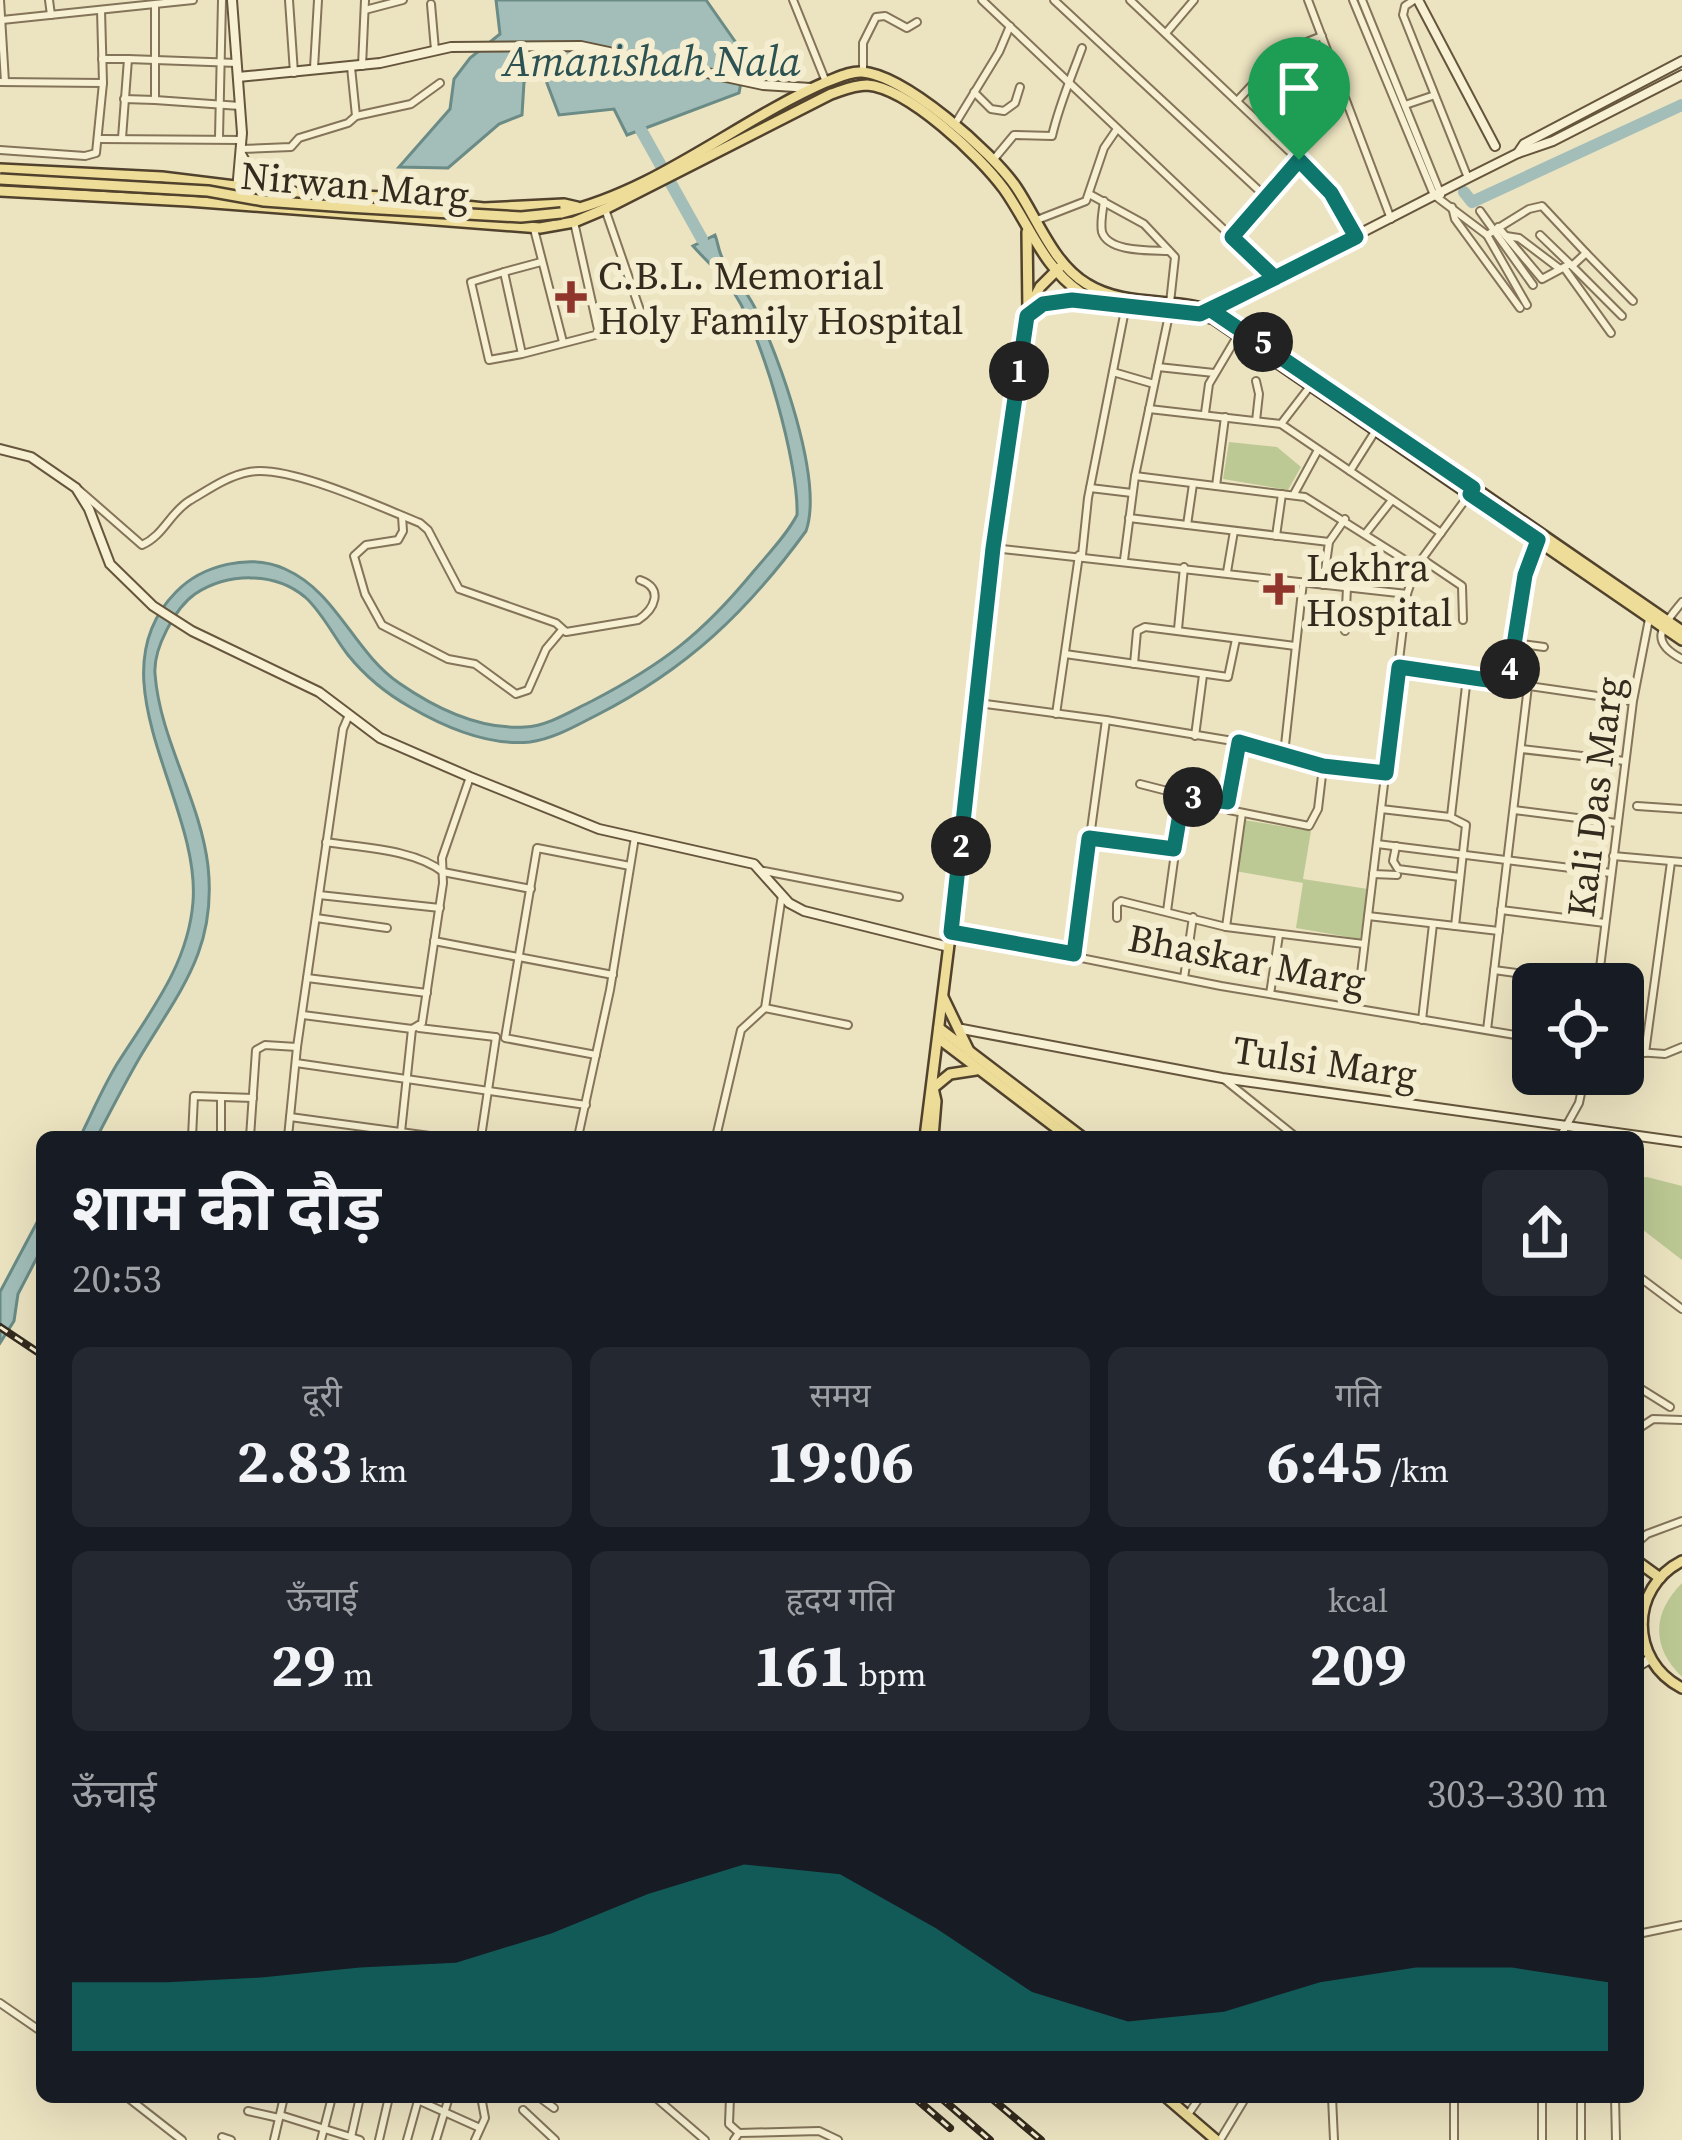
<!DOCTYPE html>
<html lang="hi">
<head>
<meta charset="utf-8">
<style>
	:root { --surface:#171b24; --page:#242831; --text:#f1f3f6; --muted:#9ea1a6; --accent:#0f766e }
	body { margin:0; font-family:"Source Serif 4","Noto Sans Devanagari",serif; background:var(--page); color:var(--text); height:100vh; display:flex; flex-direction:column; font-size:45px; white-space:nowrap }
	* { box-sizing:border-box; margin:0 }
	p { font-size:39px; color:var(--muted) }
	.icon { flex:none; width:66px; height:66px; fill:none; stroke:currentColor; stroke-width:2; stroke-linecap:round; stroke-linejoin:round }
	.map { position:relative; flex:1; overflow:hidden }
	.sheet { position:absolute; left:36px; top:1131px; width:1608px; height:972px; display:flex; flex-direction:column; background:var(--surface); border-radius:18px; box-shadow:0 12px 48px #0002 }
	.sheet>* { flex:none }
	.buttons { position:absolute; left:1512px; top:963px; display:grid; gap:24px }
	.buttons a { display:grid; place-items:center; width:132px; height:132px; border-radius:18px; background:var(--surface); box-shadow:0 12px 48px #0002; font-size:60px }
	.pin { position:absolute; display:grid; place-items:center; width:102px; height:102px; color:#fff; margin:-123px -51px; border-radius:50% 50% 50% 0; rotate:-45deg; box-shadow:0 0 12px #0007 }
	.pin .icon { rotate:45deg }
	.km { position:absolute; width:60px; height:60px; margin:-30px; border-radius:50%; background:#222; color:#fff; font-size:33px; line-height:60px; text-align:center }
	.round { display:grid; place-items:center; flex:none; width:126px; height:126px; border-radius:18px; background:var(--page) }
	.head { display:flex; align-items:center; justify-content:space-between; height:204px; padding:0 36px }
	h1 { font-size:66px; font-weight:700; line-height:90px }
	.metrics { display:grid; grid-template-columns:repeat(3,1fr); gap:18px; height:204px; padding:12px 36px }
	.metrics div { display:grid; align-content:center; border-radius:18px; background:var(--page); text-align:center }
	.metrics b { font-size:60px; font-weight:700 }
	.metrics small { font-size:33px; font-weight:400 }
	.metrics p { font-size:33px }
	.chart { height:336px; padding:24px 36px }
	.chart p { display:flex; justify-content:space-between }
	.chart svg { width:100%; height:216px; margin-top:12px; fill:var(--accent); opacity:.7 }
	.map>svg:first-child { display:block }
	.green { fill:#bdc994 }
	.water { fill:#a3beb9; stroke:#6a8b86; stroke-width:3 }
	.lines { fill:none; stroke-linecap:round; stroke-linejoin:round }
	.river { stroke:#a3beb9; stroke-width:12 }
	.street-casing { stroke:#847459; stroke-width:10 }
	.secondary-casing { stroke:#65553c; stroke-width:12 }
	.primary-casing { stroke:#51422d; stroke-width:14 }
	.street { stroke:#f7f0d2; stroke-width:6 }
	.secondary { stroke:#f7f0d2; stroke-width:8 }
	.primary { stroke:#eedd98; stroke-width:9 }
	.rail-casing { stroke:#342a1d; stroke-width:8 }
	.rail { stroke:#f4edcf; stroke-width:3; stroke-dasharray:9; stroke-linecap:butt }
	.primary-bridge-casing { stroke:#51422d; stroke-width:14; stroke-linecap:butt }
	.primary-bridge { stroke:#eedd98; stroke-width:9 }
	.route-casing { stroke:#fff; stroke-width:24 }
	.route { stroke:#0f766e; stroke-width:15 }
	.poi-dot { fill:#90352b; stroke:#f4edcf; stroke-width:4.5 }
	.labels { text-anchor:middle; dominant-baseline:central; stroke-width:12; stroke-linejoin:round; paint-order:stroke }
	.street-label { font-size:39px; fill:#342a1d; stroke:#f4edcf }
	.poi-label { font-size:39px; fill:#342a1d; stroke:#f4edcf; text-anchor:start }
	.water-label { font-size:42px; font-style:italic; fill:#2c5253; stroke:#f4edcf }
</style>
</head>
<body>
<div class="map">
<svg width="1682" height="2140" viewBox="0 0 1682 2140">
	<rect width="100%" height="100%" fill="#ece3c0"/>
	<!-- green -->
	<g class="green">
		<path d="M 1229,442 L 1277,447 L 1301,467 L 1288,490 L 1223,479 Z"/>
		<path d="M 1244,820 L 1311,831 L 1303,879 L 1368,889 L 1360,939 L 1296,928 L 1303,883 L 1235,871 Z"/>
		<path d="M 1647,1177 L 1682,1186 L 1682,1260 L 1638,1226 L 1638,1178 Z"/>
		<path d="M 1682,1583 L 1682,1677 C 1651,1647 1652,1613 1682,1583 Z"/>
	</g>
	<!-- water -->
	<g class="water">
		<path d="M 496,0 L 706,0 L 746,57 L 739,93 L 627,135 L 614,109 L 559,115 L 545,78 L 536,74 L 524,82 L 522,115 L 499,124 L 448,168 L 399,167 L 450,109 L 454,79 L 470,58 L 500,34 Z"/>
		<path d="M 715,235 C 719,245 718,252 724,261 C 734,277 746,290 755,308 C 779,356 824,480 806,531 C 747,612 687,669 597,715 C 577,725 554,739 530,742 C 489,746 446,728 410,707 C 387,694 365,676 348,655 C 334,637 322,612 305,597 C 274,571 227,573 195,594 C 175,608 153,649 155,674 C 160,740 200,799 208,866 C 217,949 180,990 140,1057 C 125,1083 111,1110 97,1137 L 80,1137 C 92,1113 103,1087 117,1064 C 150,1012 188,965 193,902 C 201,802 91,678 176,592 C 202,565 250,553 285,569 C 337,592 353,651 399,683 C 435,708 480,730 525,727 C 548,726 571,711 592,701 C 663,664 702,634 753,572 C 768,554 786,536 797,515 C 799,465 763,338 736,296 C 724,276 708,263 693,246 Z"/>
		<path d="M 42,1213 L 42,1248 L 18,1294 L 14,1321 L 0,1343 L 0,1292 Z"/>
	</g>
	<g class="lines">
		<!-- river -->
		<g class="river">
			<path d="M 641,130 L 702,239"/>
			<path d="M 1464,192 L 1472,202 L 1682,105"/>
		</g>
		<!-- street casing -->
		<g class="street-casing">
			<g id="street">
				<path d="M 0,0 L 5,82"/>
				<path d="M 49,0 L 51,15"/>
				<path d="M 289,0 L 294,73"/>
				<path d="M 793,0 L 826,82"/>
				<path d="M 982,0 L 1275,278"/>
				<path d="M 1054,0 L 1267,198"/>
				<path d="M 1130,0 L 1323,183 L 1356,237"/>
				<path d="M 1308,0 L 1391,219"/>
				<path d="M 1353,0 L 1434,195 L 1487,235 L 1527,305"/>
				<path d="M 1362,0 L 1441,195"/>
				<path d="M 1414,0 L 1405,6 L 1403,15 L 1468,178"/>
				<path d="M 431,4 L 435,50"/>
				<path d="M 365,10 L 403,0"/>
				<path d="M 2,20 L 193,0"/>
				<path d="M 1166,33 L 1194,0"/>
				<path d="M 102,59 L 128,59"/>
				<path d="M 362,66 L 365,0"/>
				<path d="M 351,67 L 356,116"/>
				<path d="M 314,68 L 318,0"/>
				<path d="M 863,72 L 863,43 L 876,17 L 885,16 L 907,28 L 917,22"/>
				<path d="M 0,82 L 103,83"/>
				<path d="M 974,92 L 991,109 L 1004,111 L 1015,103 L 1020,87"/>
				<path d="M 124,99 L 155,100 L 155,5"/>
				<path d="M 155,100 L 240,106"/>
				<path d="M 1237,101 L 1284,51 L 1322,36"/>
				<path d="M 1405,105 L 1432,96"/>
				<path d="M 955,124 L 999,52 L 1010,26"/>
				<path d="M 219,137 L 222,0"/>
				<path d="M 1274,137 L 1310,97 L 1339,82"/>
				<path d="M 122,138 L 128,59 L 237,63"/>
				<path d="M 101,139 L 241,140"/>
				<path d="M 241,149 L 291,147 L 299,138 L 348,123 L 356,116 L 411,104 L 440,83"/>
				<path d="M 0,150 L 85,156 L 96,153 L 103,83 L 101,10"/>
				<path d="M 994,159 L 1014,135 L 1052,136 C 1059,105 1071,78 1082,48"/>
				<path d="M 1091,195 L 1144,224 L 1175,257 L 1170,303"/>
				<path d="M 1104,201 C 1103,209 1100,223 1102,232 C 1109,253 1152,250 1169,251"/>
				<path d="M 1452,207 L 1455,219 L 1520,308"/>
				<path d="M 1480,211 L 1533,285"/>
				<path d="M 1037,220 L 1086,201 L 1104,148 L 1117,129"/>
				<path d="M 1498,227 L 1542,279 L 1570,264 L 1540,235"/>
				<path d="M 534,229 L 563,342"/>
				<path d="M 1487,235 L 1529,209 L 1542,206 L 1586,253 L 1572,266"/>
				<path d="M 1506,236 L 1519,238 L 1560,269"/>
				<path d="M 1232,237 L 1299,160"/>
				<path d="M 1586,253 L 1633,301"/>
				<path d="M 1573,267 L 1622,316"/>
				<path d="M 1565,269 L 1611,333"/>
				<path d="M 504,272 L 541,262"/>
				<path d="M 599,334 L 634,324 L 641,313 L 605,209"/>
				<path d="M 522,354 L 489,360 L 471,282 L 504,272 L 522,354 L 599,334 L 574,222"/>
				<path d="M 1158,367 L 1214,373"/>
				<path d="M 1113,372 L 1154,384"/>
				<path d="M 1256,381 L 1259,394 L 1256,421"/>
				<path d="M 1149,409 L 1281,424 L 1441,533"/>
				<path d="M 1205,413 L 1209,384 L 1238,335"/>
				<path d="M 1281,424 L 1311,385"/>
				<path d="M 1350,471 L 1376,430"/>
				<path d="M 1135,476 L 1305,497 L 1416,567"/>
				<path d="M 1216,486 L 1225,417"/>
				<path d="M 1090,488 L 1132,493"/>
				<path d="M 79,490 L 142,545 C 164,535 169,514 189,501 C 208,490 227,476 249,472 C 288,464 380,507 420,523 L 428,530 L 459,589 L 556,623 L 566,632 L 638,620 C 655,609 664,588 640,580"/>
				<path d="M 1294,494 L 1318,450"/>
				<path d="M 402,516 L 403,531 L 398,540 L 366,545 L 354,556 L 365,594 L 382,625 L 448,659 L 475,664 L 516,694 L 528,690 L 546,649 L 562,630"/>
				<path d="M 1129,518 L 1329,542"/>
				<path d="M 1187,525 L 1193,484"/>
				<path d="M 1366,533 L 1392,500"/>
				<path d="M 1276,536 L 1282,494"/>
				<path d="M 993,548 L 1407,594"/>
				<path d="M 1082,555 L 1088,498 L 1126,305"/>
				<path d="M 1422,559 L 1462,586 L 1463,620"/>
				<path d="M 1124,560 L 1135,476 L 1170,310"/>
				<path d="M 1227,572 L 1234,531"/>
				<path d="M 1323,585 L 1329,542 L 1345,519"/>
				<path d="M 1682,602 C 1663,626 1647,641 1682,659"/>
				<path d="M 1178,629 L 1184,567"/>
				<path d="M 1345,631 L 1347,587"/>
				<path d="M 1514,643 L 1544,647"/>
				<path d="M 1065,654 L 1228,677 L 1236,639"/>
				<path d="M 1134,664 L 1137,631 L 1145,627 L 1295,646"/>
				<path d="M 1398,667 L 1632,701"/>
				<path d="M 1508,683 L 1525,575 L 1538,540"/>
				<path d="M 978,703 L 1106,720 L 1239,742 L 1323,766 L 1386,773"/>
				<path d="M 1056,714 L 1079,555"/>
				<path d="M 1195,736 L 1203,675"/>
				<path d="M 1521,749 L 1625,761"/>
				<path d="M 1284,754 L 1303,582"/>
				<path d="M 1140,784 L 1183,795"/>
				<path d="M 1228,802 L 1229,810 L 1309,826 L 1318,809 L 1323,767"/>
				<path d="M 1637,806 L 1682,809"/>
				<path d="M 1381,809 L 1450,817 L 1466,825 L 1455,926"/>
				<path d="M 1514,810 L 1617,823"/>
				<path d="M 1451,816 L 1467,677"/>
				<path d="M 1089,838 L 1174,849"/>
				<path d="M 326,842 C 362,848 414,849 443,872 L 531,889"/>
				<path d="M 1377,844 L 1611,873"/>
				<path d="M 1396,846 L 1393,861 L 1398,869 L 1460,877"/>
				<path d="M 1613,856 L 1682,862"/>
				<path d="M 764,871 L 899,897"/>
				<path d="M 1373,874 L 1397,875"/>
				<path d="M 319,895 L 440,908"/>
				<path d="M 1501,910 L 1605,923"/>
				<path d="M 1167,911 L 1183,795 L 1228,802 L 1239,742"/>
				<path d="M 1368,916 L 1499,931"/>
				<path d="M 316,918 L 387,928"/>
				<path d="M 1117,918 L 1117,904 L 1121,901 L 1226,927 L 1364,944"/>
				<path d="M 1226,927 L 1242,813"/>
				<path d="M 951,932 L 1221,986 L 1533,1038"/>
				<path d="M 434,941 L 613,975"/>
				<path d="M 1074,954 L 1106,720"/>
				<path d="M 1494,970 L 1596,984"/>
				<path d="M 307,978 L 427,993"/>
				<path d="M 1184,978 L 1193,917"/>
				<path d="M 1598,984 L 1633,701 L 1649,619"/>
				<path d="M 1270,994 L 1279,935"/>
				<path d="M 1357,1007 L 1407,594 L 1416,567 L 1468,496"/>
				<path d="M 765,1008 L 848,1025"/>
				<path d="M 303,1015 L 412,1029 L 422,1023 L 443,883 L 442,858 L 470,777"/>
				<path d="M 1422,1020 L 1433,924"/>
				<path d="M 419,1028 L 495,1037"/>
				<path d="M 1487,1030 L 1528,686"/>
				<path d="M 1623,1051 L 1665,1054 L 1682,1047"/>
				<path d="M 1645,1053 L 1671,862"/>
				<path d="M 596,1055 L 505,1038 L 537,848 L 630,866"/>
				<path d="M 296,1063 L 586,1105"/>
				<path d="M 1225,1080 L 1296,1137"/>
				<path d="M 290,1117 L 437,1137"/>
				<path d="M 401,1132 L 412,1029"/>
				<path d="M 192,1137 L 194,1096 L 253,1098"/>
				<path d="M 221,1137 L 221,1097"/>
				<path d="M 250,1137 L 256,1050 L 265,1045 L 297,1047"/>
				<path d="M 288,1137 L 297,1047 L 343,729 L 349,715"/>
				<path d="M 481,1137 L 496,1037"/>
				<path d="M 578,1137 L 610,990 L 635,837"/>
				<path d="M 716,1137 L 741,1030 L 765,1008 L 782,895"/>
				<path d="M 1560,1137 L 1579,1103 L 1585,1074"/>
				<path d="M 1638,1276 L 1682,1309"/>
				<path d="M 1638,1387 L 1670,1407"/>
				<path d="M 1638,1429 L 1653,1419 L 1682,1420"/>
				<path d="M 1638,1542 L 1647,1534 L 1682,1521"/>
				<path d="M 1638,1934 L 1682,1925"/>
				<path d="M 0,2003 L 42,2032"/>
				<path d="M 127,2097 L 182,2140"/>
				<path d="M 411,2097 L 480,2128"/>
				<path d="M 539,2097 L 554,2108"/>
				<path d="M 655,2097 L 705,2140"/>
				<path d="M 730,2097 L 729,2124 L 739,2133"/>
				<path d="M 1332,2097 L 1334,2140"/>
				<path d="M 1615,2097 L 1616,2140"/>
				<path d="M 523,2110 L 555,2140"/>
				<path d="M 248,2111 L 279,2118"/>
				<path d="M 280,2115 L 360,2140"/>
				<path d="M 1187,2116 L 1200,2097"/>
				<path d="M 222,2137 L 231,2140"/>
				<path d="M 351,2137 L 360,2097"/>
				<path d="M 274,2140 L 284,2097"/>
				<path d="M 321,2140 L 332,2097"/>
				<path d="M 379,2140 L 389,2097"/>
				<path d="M 407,2140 L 419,2097"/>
				<path d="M 436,2140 L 449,2097"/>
				<path d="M 475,2140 L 485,2118 L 482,2102"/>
				<path d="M 734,2140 L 739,2133 L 819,2131 L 838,2140"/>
				<path d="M 1220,2140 L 1246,2097"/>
				<path d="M 1454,2140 L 1454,2097"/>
				<path d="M 1542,2140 L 1542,2097"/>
				<path d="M 1581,2140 L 1581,2097"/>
			</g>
		</g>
		<!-- secondary casing -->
		<g class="secondary-casing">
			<g id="secondary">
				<path d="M 232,0 L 242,133 L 236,202"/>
				<path d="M 1418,0 L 1495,146"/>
				<path d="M 238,77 L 380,63 L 451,47 L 581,46 L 763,85 L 811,88"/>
				<path d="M 1518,153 L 1524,144 L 1682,61"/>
				<path d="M 241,154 L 252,174 L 274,191"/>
				<path d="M 1207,312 L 1468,178 L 1518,153 L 1553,141 L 1682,75"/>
				<path d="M 0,449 L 31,457 L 76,488 L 89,509 L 110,564 L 153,606 L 192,631 L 319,692 L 380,738 L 470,777 L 599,829 L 754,864 L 789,903 L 804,911 L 949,947"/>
				<path d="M 962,1029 L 1222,1078 L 1682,1142"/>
				<path d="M 1638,1666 L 1650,1659"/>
			</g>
		</g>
		<!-- primary casing -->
		<g class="primary-casing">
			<g id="primary">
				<path d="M 0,169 L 162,177 L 283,192 L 383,197 L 484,208 L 564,204 L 577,207"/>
				<path d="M 0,191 L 188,201 L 540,228 L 574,222 L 605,209 L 831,94 C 843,90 854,85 867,85 C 908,88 980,156 1004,189 C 1029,224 1043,267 1080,292 C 1113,315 1174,305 1214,319 L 1682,640"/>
				<path d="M 561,213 C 657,191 737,121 826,82 C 837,78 850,71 862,72 C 905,75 992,152 1016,187 C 1037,218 1053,264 1087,284 C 1127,309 1179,296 1222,314 L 1682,631"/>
				<path d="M 1030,306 L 1040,287 L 1059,268"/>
				<path d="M 1028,316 L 1054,301 L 1091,301"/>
				<path d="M 943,997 L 969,1051"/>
				<path d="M 939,1028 L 1082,1137"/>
				<path d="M 938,1038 L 1068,1137"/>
				<path d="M 933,1088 L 950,1074 L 976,1070"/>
				<path d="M 925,1137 L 969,784 L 993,548 L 1028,311 L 1027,232"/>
				<path d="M 933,1137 L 936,1101 L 933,1088"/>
				<path d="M 1682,1561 C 1629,1588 1629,1661 1682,1688"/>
				<path d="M 1638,1562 L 1660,1578"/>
				<path d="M 1166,2097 L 1216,2140"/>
			</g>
		</g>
		<!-- street -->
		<use href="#street" class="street"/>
		<!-- secondary -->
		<use href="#secondary" class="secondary"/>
		<!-- primary -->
		<use href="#primary" class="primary"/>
		<!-- rail casing -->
		<g class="rail-casing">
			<g id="rail">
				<path d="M 0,1327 L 42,1355"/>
				<path d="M 914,2097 L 950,2128"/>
				<path d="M 940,2097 L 990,2140"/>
				<path d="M 990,2097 L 1041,2140"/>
			</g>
		</g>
		<!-- rail -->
		<use href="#rail" class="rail"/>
		<!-- primary-bridge casing -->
		<g class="primary-bridge-casing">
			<path id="primary-bridge" d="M 0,179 L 208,191 L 264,201 L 347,207 L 521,217 L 561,213"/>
		</g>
		<!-- primary-bridge -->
		<use href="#primary-bridge" class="primary-bridge"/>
	</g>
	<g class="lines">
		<!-- route casing -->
		<g class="route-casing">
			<path id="route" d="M 1299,160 L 1232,237 L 1275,278 L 1200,314 L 1072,300 L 1043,304 L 1027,316 L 993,548 L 951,932 L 1074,954 L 1089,838 L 1174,849 L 1183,796 L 1228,802 L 1239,742 L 1323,766 L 1386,773 L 1399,667 L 1508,683 L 1525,575 L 1538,540 L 1470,494 L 1473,488 L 1211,310 L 1356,237 L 1331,193 L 1299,160"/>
		</g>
		<!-- route -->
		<use href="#route" class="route"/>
	</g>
	<!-- markers -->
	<g class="poi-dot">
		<path d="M565 279h12v12h12v12h-12v12h-12v-12h-12v-12h12z"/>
		<path d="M1273 571h12v12h12v12h-12v12h-12v-12h-12v-12h12z"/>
	</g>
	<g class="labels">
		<!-- street labels -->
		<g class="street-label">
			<text transform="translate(355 185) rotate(5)">Nirwan Marg</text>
			<text transform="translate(1595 797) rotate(-83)">Kali Das Marg</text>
			<text transform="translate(1247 960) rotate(11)">Bhaskar Marg</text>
			<text transform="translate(1325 1062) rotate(8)">Tulsi Marg</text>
		</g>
		<!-- poi labels -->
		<g class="poi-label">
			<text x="598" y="275">C.B.L. Memorial<tspan x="598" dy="45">Holy Family Hospital</tspan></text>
			<text x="1306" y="567">Lekhra<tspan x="1306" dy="45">Hospital</tspan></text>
		</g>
		<!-- water labels -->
		<g class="water-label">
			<text x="652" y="61">Amanishah Nala</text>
		</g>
	</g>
</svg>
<div class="buttons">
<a><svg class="icon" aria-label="locate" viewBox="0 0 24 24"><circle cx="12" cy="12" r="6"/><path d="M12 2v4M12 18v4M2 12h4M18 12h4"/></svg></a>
</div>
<div class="pin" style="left:1299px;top:160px;background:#1e9e55"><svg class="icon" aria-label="arrive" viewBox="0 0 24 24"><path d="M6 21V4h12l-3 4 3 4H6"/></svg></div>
<b class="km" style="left:1019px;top:371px">1</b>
<b class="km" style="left:961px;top:846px">2</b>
<b class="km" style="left:1193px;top:797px">3</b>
<b class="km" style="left:1510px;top:669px">4</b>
<b class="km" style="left:1263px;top:342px">5</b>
<section class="sheet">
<div class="head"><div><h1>शाम की दौड़</h1><p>20:53</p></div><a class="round"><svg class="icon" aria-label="share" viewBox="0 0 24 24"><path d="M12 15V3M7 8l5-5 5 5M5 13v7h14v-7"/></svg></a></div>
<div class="metrics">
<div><p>दूरी</p><b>2.83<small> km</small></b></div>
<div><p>समय</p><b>19:06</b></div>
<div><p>गति</p><b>6:45<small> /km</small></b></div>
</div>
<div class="metrics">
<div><p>ऊँचाई</p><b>29<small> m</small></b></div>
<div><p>हृदय गति</p><b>161<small> bpm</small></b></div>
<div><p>kcal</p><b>209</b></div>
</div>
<div class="chart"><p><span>ऊँचाई</span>303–330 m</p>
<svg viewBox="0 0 160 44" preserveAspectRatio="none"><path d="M0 44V30L10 30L20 29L30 27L40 26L50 20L60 12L70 6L80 8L90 19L100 32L110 38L120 36L130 30L140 27L150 27L160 30V44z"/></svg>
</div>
</section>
</div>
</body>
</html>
